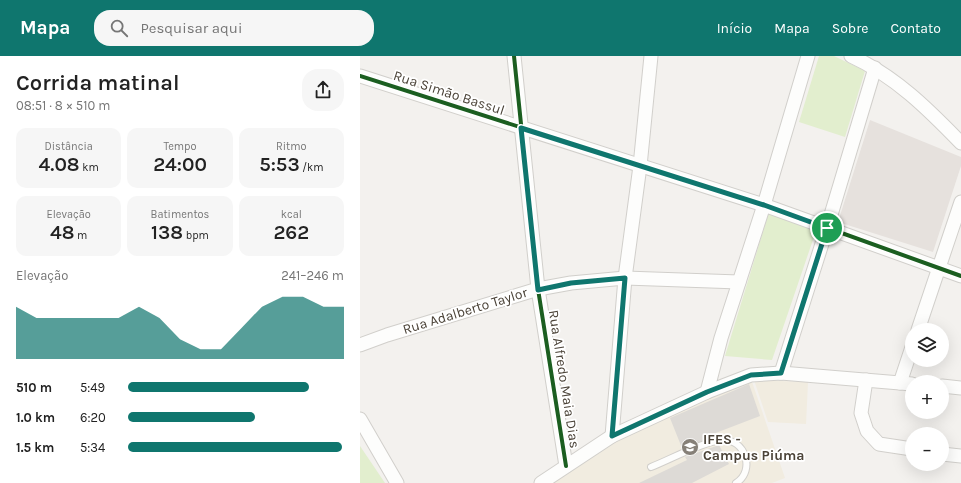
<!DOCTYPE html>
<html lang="pt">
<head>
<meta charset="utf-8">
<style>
	:root { --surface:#fff; --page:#f6f6f6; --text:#222; --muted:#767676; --accent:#0f766e }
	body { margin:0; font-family:Karla,sans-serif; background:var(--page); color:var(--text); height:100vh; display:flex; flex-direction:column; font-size:15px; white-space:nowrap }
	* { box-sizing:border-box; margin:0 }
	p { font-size:13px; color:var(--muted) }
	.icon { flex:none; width:22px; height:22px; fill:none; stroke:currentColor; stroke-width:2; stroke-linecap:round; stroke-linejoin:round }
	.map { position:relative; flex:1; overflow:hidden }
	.panel { display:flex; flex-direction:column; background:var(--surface); width:360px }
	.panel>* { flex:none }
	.buttons { position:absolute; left:545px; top:267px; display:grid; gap:8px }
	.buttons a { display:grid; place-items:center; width:44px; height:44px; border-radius:50%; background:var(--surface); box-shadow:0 4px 16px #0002; font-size:20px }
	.pin { position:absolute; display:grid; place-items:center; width:34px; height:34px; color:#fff; margin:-17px; border:2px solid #fff; border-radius:50%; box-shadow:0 1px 4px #0007 }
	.round { display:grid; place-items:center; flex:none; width:42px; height:42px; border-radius:16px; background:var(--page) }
	.summary { display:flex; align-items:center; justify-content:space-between; height:68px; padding:0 16px }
	h1 { font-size:22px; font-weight:600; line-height:30px }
	.figures { display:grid; grid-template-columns:repeat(3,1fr); gap:6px; height:68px; padding:4px 16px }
	.figures div { display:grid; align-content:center; border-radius:10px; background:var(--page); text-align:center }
	.figures b { font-size:20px; font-weight:600 }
	.figures small { font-size:11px; font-weight:400 }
	.figures p { font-size:11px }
	.chart { height:112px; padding:8px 16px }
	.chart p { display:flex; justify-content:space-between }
	.chart svg { width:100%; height:72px; margin-top:4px; fill:var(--accent); opacity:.7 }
	ul { padding:0 16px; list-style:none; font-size:13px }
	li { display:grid; grid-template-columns:64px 48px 1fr; align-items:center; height:30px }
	li i { height:10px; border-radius:5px; background:var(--accent) }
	header { display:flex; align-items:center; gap:24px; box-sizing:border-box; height:56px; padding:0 20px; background:var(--accent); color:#fff }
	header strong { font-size:19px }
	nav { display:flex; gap:22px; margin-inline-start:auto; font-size:14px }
	.search { width:280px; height:36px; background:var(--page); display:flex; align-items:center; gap:10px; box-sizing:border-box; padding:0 14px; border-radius:16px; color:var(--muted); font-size:15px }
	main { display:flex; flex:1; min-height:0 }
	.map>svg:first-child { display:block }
	.industrial { fill:#e6e1dd }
	.education { fill:#f1ece0 }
	.green { fill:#e2eece }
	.building { fill:#dddad6 }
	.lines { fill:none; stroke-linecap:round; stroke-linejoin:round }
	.lane-casing { stroke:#d1cfcb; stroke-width:8 }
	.street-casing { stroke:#d1cfcb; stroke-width:15 }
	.lane { stroke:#fdfdfc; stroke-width:6 }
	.street { stroke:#fdfdfc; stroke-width:13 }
	.cycleway-casing { stroke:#fff; stroke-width:6 }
	.cycleway { stroke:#1b5e20; stroke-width:4 }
	.route-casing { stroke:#fff; stroke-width:8 }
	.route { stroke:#0f766e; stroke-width:5 }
	.labels { text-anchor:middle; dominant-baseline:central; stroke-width:3.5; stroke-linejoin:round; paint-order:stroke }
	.street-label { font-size:14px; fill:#4b4338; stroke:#fff }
	.poi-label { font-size:14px; font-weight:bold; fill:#4b4338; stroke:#fff; text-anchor:start }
</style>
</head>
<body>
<header>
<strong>Mapa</strong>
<div class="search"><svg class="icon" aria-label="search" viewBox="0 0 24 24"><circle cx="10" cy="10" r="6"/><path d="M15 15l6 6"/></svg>Pesquisar aqui</div>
<nav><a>Início</a><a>Mapa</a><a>Sobre</a><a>Contato</a></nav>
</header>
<main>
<section class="panel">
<div class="summary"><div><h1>Corrida matinal</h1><p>08:51 · 8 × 510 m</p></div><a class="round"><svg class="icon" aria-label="share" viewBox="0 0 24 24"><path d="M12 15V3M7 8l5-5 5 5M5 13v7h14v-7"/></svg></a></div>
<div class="figures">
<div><p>Distância</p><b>4.08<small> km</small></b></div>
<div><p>Tempo</p><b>24:00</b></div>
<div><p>Ritmo</p><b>5:53<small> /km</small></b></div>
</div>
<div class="figures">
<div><p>Elevação</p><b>48<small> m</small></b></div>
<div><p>Batimentos</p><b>138<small> bpm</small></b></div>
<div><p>kcal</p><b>262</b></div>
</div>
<div class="chart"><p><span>Elevação</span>241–246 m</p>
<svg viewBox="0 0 160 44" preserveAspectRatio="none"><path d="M0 44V12L10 19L20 19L30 19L40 19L50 19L60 12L70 19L80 32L90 38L100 38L110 25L120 12L130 6L140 6L150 12L160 12V44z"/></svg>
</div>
<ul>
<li><b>510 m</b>5:49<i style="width:84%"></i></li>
<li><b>1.0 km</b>6:20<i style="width:59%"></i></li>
<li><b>1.5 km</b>5:34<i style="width:99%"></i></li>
</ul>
</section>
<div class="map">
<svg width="601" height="427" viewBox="0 0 601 427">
	<rect width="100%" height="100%" fill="#f3f1ee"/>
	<!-- industrial -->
	<path class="industrial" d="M 510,64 L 601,101 L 601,110 L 573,196 L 478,166 Z"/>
	<!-- education -->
	<g class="education">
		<path d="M 391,323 L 425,422 L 412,427 L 191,427 L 273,374 Z"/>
		<path d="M 394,324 L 448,326 L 446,368 L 408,366 Z"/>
	</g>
	<!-- green -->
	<g class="green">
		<path d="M 459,0 L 474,0 L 505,15 L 485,81 L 439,66 Z"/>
		<path d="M 409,156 L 457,172 L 412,304 L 365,300 Z"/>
		<path d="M 0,390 L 25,427 L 0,427 Z"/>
	</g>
	<!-- building -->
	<g class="building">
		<path d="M 389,328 L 400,360 L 353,378 L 354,381 L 322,392 L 310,362 Z"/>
		<path d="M 359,389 L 369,408 L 332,427 L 279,427 L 327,404 L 325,401 Z"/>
	</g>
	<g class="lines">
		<!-- lane casing -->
		<g class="lane-casing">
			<path id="lane" d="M 291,411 C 309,404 344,385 362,384 C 385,382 396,415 376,427"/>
		</g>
		<!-- street casing -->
		<g class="street-casing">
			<g id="street">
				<path d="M 154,0 L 178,233 L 206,410"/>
				<path d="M 491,0 C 535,20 568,53 601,87"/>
				<path d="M 0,20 L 404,149 L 601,220"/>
				<path d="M 558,274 L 601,146"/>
				<path d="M 0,289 L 27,279 L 178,233 L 211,227 L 265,222 L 379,226"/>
				<path d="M 421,317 L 467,172 L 515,12"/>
				<path d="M 506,324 L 501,357 L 507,375 L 519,388 L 552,393"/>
				<path d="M 540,327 L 552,291"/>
				<path d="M 582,330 L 601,332"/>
				<path d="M 347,336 L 361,282 L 404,149 L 448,0"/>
				<path d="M 0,363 L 37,427"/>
				<path d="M 252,380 L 265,222 L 280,110 L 291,0"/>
				<path d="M 582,398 L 601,400"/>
				<path d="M 181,427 L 252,380 L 347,336 L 391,319 L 421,317 L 552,328"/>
			</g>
		</g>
		<!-- lane -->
		<use href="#lane" class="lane"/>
		<!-- street -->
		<use href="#street" class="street"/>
		<!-- cycleway casing -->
		<g class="cycleway-casing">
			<g id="cycleway">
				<path d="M 154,0 L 178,233 L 206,410"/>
				<path d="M 0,20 L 404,149 L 601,220"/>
			</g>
		</g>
		<!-- cycleway -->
		<use href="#cycleway" class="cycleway"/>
	</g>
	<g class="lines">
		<!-- route casing -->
		<g class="route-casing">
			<path id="route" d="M 161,72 L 404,149 L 467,172 L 421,317 L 391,319 L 347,336 L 252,380 L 265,222 L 211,227 L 178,234 Z"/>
		</g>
		<!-- route -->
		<use href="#route" class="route"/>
	</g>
	<!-- icons -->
	<defs>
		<g id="university-disc" transform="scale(0.9)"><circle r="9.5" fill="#868078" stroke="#fff"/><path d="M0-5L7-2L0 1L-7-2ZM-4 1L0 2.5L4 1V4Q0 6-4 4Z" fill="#fff"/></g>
	</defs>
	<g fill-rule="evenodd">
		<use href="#university-disc" x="330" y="391"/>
	</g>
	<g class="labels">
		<!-- street labels -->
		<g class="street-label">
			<text transform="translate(89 37) rotate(18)">Rua Simão Bassul</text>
			<text transform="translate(105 255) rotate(-17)">Rua Adalberto Taylor</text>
			<text transform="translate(204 323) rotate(81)">Rua Alfredo Maia Dias</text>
		</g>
		<!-- poi labels -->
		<g class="poi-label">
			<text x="343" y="383">IFES -<tspan x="343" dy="16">Campus Piúma</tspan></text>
		</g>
	</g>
</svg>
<div class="buttons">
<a><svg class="icon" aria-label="layers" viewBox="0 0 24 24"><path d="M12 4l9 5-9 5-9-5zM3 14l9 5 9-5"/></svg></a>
<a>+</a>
<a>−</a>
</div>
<div class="pin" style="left:467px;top:172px;background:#1e9e55"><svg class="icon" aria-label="arrive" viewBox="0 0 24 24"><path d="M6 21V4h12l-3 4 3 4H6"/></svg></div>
</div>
</main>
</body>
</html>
